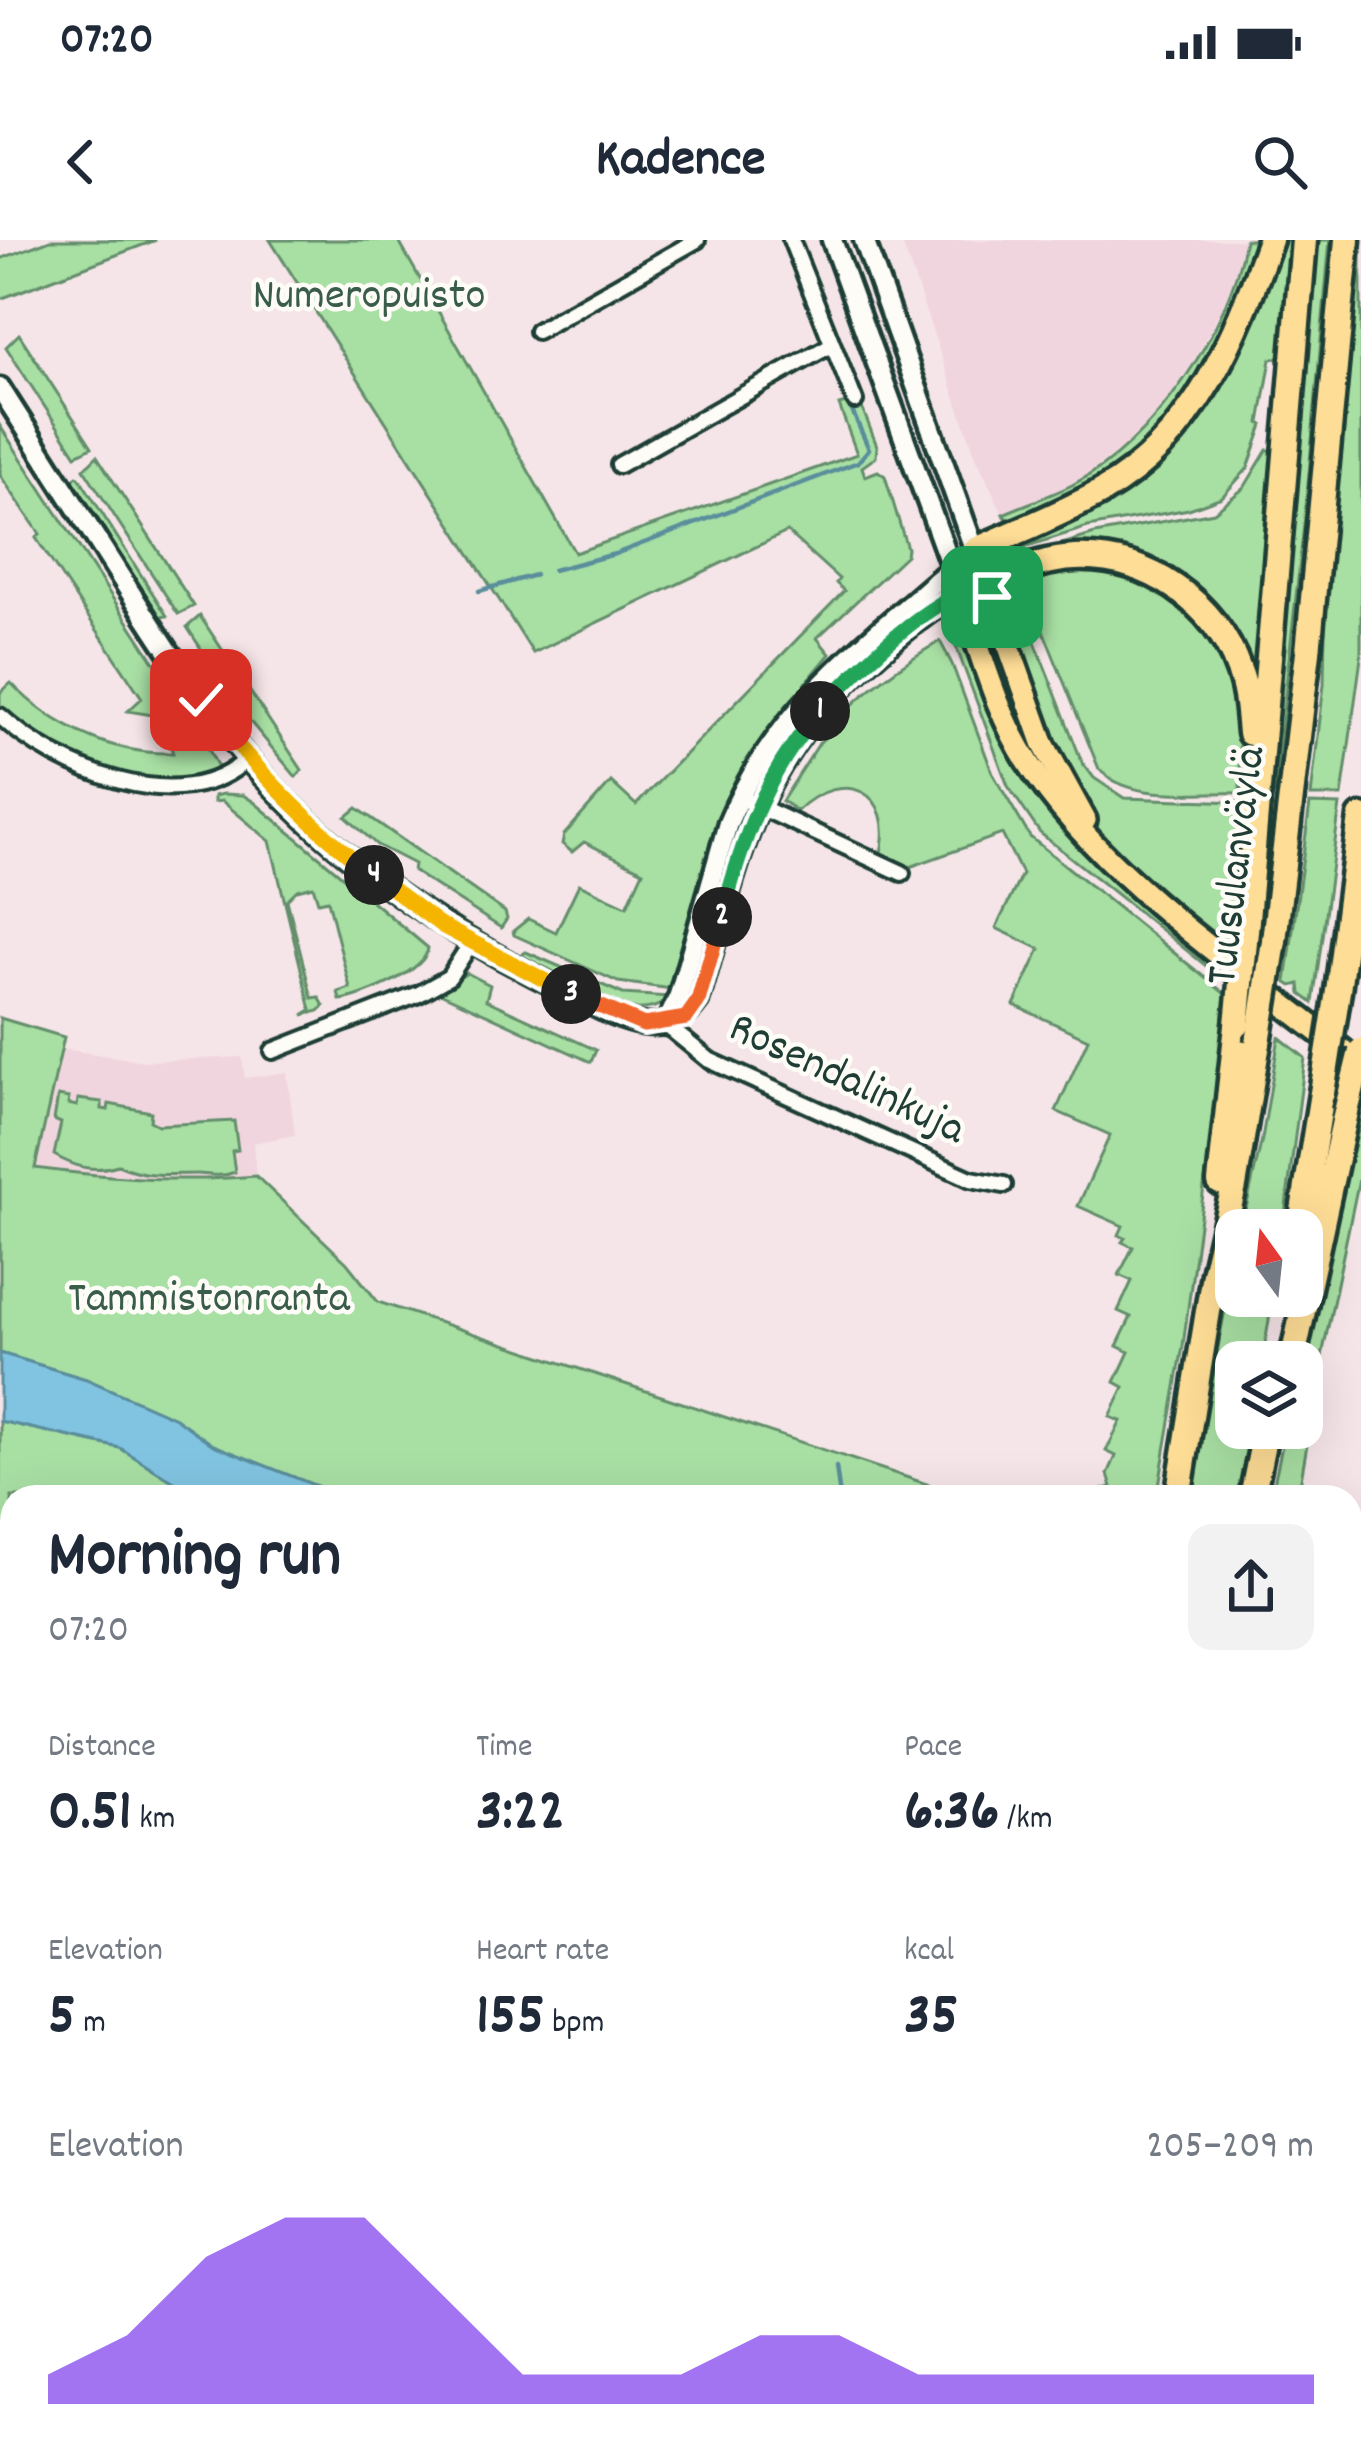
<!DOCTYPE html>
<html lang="en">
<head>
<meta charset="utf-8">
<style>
	:root { --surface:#fff; --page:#f2f2f3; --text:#1f2937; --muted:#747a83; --accent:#7c3aed }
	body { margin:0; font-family:Dekko,sans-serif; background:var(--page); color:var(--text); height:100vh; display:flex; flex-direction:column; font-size:45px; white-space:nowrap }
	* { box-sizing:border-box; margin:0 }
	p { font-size:39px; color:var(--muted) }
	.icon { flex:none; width:66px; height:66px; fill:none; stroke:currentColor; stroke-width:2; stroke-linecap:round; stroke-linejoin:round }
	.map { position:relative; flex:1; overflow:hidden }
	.details { position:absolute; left:0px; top:1245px; width:1362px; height:972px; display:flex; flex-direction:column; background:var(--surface); border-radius:36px 36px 0 0; box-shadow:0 12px 48px #0002 }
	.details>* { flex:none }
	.needle { width:78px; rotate:345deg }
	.buttons { position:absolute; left:1215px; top:969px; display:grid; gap:24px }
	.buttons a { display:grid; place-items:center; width:108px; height:108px; border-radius:24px; background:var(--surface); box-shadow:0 12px 48px #0002; font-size:60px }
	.pin { position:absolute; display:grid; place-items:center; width:102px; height:102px; color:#fff; margin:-51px; border-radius:24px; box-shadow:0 6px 18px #0006 }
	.km { position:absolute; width:60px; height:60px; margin:-30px; border-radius:50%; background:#222; color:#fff; font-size:33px; line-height:60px; text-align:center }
	.round { display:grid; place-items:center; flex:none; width:126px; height:126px; border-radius:24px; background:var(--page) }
	.summary { display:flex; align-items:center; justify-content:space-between; height:204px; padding:0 48px }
	h1 { font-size:66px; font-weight:800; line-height:90px }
	.stats { display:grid; grid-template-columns:repeat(3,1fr); gap:18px; height:204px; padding:12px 48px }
	.stats div { display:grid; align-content:center }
	.stats b { font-size:60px; font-weight:800 }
	.stats small { font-size:33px; font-weight:400 }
	.stats p { font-size:33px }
	.chart { height:336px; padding:24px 48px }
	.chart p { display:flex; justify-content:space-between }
	.chart svg { width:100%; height:216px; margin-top:12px; fill:var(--accent); opacity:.7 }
	.status { display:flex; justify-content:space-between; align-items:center; height:84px; padding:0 60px; background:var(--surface); direction:ltr }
	.status svg { height:33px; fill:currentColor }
	header { display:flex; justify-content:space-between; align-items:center; height:156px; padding:0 48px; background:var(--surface); font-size:54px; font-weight:800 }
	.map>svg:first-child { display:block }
	.built { fill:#f1d5de }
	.green { fill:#a8dfa3; stroke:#648e6c; stroke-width:3 }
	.water { fill:#81c4e2; stroke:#5a8e9c; stroke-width:3 }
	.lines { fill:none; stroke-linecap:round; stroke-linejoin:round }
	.stream { stroke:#5a8e9c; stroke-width:4.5 }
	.street-casing { stroke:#1f3d34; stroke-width:22 }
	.secondary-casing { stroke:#1f3d34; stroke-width:27 }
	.primary-casing { stroke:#1f3d34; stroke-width:30 }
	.highway-casing { stroke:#1f3d34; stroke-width:33 }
	.street { stroke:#fdfcf7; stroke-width:14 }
	.secondary { stroke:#fdfcf7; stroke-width:18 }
	.primary { stroke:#fedd96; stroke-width:21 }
	.highway { stroke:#fedd96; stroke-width:24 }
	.highway-bridge-casing { stroke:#1f3d34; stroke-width:33; stroke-linecap:butt }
	.highway-bridge { stroke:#fedd96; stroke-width:24 }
	.split-1-casing { stroke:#fff; stroke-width:24 }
	.split-2-casing { stroke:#fff; stroke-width:24 }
	.split-3-casing { stroke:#fff; stroke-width:24 }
	.split-4-casing { stroke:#fff; stroke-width:24 }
	.split-5-casing { stroke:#fff; stroke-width:24 }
	.split-1 { stroke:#22a559; stroke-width:15 }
	.split-2 { stroke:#22a559; stroke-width:15 }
	.split-3 { stroke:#f0652b; stroke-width:15 }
	.split-4 { stroke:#f5b400; stroke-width:15 }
	.split-5 { stroke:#f5b400; stroke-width:15 }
	.labels { text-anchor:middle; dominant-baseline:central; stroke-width:9; stroke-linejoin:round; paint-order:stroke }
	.park-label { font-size:45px; fill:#3a5d4a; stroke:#fdfcf7 }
	.street-label { font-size:45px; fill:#1f3d34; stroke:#fdfcf7 }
</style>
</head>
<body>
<div class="status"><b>07:20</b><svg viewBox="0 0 49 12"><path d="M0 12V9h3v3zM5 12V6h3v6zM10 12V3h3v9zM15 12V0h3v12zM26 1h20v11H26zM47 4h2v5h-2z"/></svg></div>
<header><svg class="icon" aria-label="back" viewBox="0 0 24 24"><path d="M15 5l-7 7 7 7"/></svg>Kadence<svg class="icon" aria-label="search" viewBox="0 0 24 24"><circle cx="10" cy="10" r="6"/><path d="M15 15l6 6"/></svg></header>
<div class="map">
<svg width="1361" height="2217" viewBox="0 0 1361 2217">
	<rect width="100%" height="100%" fill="#f6e5e8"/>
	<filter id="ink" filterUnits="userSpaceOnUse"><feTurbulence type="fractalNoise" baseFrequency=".00833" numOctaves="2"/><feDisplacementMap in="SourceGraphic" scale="24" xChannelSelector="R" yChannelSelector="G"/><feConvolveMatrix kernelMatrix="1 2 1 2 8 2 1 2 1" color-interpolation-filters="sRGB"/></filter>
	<g filter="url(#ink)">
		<!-- built -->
		<g class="built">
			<path d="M 901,0 L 1245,0 L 1232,49 L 1194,121 L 1159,173 L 1130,202 L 1075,244 L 1003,274 L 976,217 Z"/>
			<path d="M 61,809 L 145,821 L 242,817 L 245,838 L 287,832 L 295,895 L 253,903 L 256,936 L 176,941 L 111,938 L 34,928 Z"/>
			<path d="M 1354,1842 L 1361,1850 L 1361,2023 L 1350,2040 L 1350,1844 Z"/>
			<path d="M 1107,2205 L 1241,2205 L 1233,2217 L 1103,2217 Z"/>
		</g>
		<!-- green -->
		<g class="green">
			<path d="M 50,0 L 156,0 L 0,59 L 0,19 Z"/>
			<path d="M 270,0 L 398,0 L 575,313 L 857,214 L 839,165 L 849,162 L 853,167 L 861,165 L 877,206 L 876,217 L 862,227 L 865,236 L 878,231 L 885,236 L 907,308 L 906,315 L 817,398 L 830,414 C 796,455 761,495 737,543 C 707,603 692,683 673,749 L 618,742 L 514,695 L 513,691 L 528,679 L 556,692 L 579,644 L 627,666 L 643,631 L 584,602 L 572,612 L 562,604 L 564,595 L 611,542 L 636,565 L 844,351 L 836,343 L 839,339 L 787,292 L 533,413 Z"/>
			<path d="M 1245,0 L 1260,0 C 1242,42 1229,91 1206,130 C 1163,203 1088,256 1009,281 L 1003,274 C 1026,264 1050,256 1072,245 C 1153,204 1230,89 1245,0 Z"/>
			<path d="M 1278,0 L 1294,0 L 1279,118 L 1271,119 L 1260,183 L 1263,185 L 1248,228 L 1222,257 L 1189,269 L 1088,287 L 1015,310 L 1014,306 L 1174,205 Z"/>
			<path d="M 1310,0 L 1330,0 L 1306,267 L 1276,536 L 1274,554 L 1263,554 Z"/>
			<path d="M 1357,0 L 1361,0 L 1361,418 L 1342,556 L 1311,556 L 1324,444 L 1326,333 Z"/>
			<path d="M 19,94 L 92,207 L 76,215 L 6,107 Z"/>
			<path d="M 0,186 L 197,487 L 219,529 C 145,562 55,516 0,467 L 0,453 L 11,443 C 52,486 113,515 173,513 L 159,476 L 128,471 L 142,458 L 36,298 L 40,294 L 0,235 Z"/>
			<path d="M 1267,210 L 1273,210 L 1256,443 L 1153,327 L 1020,322 L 1019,317 L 1095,294 L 1214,272 L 1244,248 Z"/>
			<path d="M 97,216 L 194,366 L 178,374 L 84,229 Z"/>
			<path d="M 77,236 L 79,237 L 167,376 L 155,378 L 69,244 Z"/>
			<path d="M 1112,328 C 1128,335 1150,340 1165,350 C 1235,397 1241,475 1240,553 C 1198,551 1130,563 1099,529 L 1022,338 L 1047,329 Z"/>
			<path d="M 1014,348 L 1082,522 L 1094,538 L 1124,558 L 1240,562 L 1232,709 C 1181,668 1119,627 1085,569 C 1048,508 1029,437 1006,370 L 1009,354 Z"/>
			<path d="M 200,376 L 302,530 L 296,537 L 243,473 L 187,387 Z"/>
			<path d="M 947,382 L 969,402 L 1009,502 L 1231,734 L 1230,745 L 1040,593 L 1008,546 Z"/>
			<path d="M 940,401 L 952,424 L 993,534 L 1030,597 L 1229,757 L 1183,1106 L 1157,1257 L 1077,1257 L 1112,1247 L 1108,1234 L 1116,1216 L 1106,1211 L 1121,1181 L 1110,1177 L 1124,1147 L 1115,1142 L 1129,1112 L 1117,1106 L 1131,1077 L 1118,1071 L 1132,1041 L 1119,1035 L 1133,1007 L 1122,1002 L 1125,998 L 1119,995 L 1123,986 L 1078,966 L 1110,895 L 1056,871 L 1088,799 L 1014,765 L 1040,709 L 996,688 L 1022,634 L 1002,594 L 910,627 L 880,616 C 897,551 844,526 797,571 L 782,561 L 820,502 L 843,481 L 840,477 C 870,446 903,423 940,401 Z"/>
			<path d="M 223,554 L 243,555 L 254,562 L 428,708 C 426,731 361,758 340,760 L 338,752 L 350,748 L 328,660 L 318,662 L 313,646 L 297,650 L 287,660 L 312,758 L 319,757 L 324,766 L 319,771 L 303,775 L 311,770 L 270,601 L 222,561 L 214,562 L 214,556 Z"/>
			<path d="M 1310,564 L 1340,565 L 1313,763 L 1301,754 L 1300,744 L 1292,746 L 1286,742 Z"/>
			<path d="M 357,568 L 505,672 L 507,679 L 501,688 L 413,631 L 414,624 L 377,605 L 346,577 Z"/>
			<path d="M 526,712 L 623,754 L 670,757 C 635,794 553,737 518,717 Z"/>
			<path d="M 467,733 L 490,745 L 486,760 L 596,810 L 591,822 L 438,752 Z"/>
			<path d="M 0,778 L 64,797 L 35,928 C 109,938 181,943 256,936 L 347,1023 L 378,1062 L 966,1257 L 344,1257 L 213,1205 L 175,1178 L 86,1139 L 0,1113 Z"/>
			<path d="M 1279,797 L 1305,818 L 1283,990 L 1241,990 L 1262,899 Z"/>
			<path d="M 58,856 L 69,858 L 68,864 L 77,866 L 78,859 L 102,862 L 102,869 L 108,870 L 109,864 L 151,872 L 150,881 L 158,885 L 234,881 L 238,910 L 232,911 L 235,932 C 220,938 210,934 196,934 C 165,934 148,938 118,925 C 94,933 75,927 54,915 L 61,883 L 54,880 Z"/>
			<path d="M 1360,861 L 1361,929 L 1323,1111 L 1298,1257 L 1271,1257 L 1286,1188 L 1302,1188 L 1302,1122 Z"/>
			<path d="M 1236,1011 L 1236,1056 L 1273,1056 L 1262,1122 L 1236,1122 L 1236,1188 L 1251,1188 L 1238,1257 L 1190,1257 Z"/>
			<path d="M 0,1181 L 120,1208 L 198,1257 L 12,1257 L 12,2075 L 0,2067 Z"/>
			<path d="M 1350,1654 L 1361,1659 L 1361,1850 L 1354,1842 L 1350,1844 Z"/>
			<path d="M 182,2205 L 936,2205 L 933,2217 L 197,2217 Z"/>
		</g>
		<!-- water -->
		<path class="water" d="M 0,1113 L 86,1139 L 175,1178 L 213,1205 L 344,1257 L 198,1257 L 120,1208 L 0,1181 Z"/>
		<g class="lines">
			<!-- stream -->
			<g class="stream">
				<path d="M 553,330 L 615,314 L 858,222 L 869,209 L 849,164"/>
				<path d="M 479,351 L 535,335"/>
				<path d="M 836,1227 L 840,1257"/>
				<path d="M 0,1790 L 12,1803"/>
				<path d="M 857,2217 L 861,2205"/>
				<path d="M 990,2217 L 993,2205"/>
				<path d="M 1358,2217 L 1361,2213"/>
			</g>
			<!-- street casing -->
			<g class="street-casing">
				<g id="street">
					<path d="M 791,0 L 855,161"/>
					<path d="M 537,91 L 697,0"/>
					<path d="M 619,225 L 831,105"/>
					<path d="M 0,476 C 56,528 181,582 247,519"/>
					<path d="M 739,557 L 902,633"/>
					<path d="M 666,785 L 709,820 L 971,939 L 1004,945"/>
					<path d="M 273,811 L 419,754 L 449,737 L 471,703"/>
					<path d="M 0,2183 L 12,2188"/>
					<path d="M 33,2205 L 48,2217"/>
				</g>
			</g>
			<!-- secondary casing -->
			<g class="secondary-casing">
				<g id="secondary">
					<path d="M 832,0 L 954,335"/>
					<path d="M 0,148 C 44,217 88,286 132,355 C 175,421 217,489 272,546 C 357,635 459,700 569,753 C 611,774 664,809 698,761 C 742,610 753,520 880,412 C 914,383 945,357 986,342 L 864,0"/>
					<path d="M 666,785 L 679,755 L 728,583 C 764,496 826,435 897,375 C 923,353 947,330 976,310"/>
				</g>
			</g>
			<!-- primary casing -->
			<g class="primary-casing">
				<g id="primary">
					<path d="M 986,342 L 1044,505 L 1085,580"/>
					<path d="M 959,351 C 980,408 995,471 1028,522 C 1103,641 1252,736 1361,825"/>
					<path d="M 1350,2150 L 1361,2135"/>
					<path d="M 1304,2217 L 1312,2205"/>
				</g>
			</g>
			<!-- highway casing -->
			<g class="highway-casing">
				<g id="highway">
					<path d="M 976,310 C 1018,291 1062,274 1103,251 C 1196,198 1236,95 1270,0"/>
					<path d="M 986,342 C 1015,332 1045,319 1075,318 C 1148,315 1215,362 1239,430 C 1247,450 1248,472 1250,493"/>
					<path d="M 1247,680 L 1304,0"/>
					<path d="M 1274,701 L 1308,412 L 1347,0"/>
					<path d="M 1338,751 L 1361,577"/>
					<path d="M 1220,942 L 1237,785"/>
					<path d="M 1300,990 L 1322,853"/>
					<path d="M 1292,1122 L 1346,872"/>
					<path d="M 1178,1257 L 1214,1034 L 1234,946 L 1258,803"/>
					<path d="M 1252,1257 L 1266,1188"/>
					<path d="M 951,2217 L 954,2205"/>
					<path d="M 1026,2217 L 1030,2205"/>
				</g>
			</g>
			<!-- street -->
			<use href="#street" class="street"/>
			<!-- secondary -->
			<use href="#secondary" class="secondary"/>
			<!-- primary -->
			<use href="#primary" class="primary"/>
			<!-- highway -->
			<use href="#highway" class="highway"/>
			<!-- highway-bridge casing -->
			<g class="highway-bridge-casing">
				<g id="highway-bridge">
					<path d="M 1237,785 L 1247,680"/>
					<path d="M 1258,803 L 1274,701"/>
					<path d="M 1322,853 L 1338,751"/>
					<path d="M 1346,872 L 1361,811"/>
				</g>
			</g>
			<!-- highway-bridge -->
			<use href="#highway-bridge" class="highway-bridge"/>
		</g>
	</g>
	<g class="lines" filter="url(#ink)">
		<!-- split-1 casing -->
		<g class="split-1-casing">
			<path id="split-1" d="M 820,471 C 866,420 921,365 986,341 L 992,357"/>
		</g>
		<!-- split-2 casing -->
		<g class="split-2-casing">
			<path id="split-2" d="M 722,677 C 742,601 766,531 820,471"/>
		</g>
		<!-- split-3 casing -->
		<g class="split-3-casing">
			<path id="split-3" d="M 571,754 L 644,785 L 686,778 L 698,761 L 722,677"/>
		</g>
		<!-- split-4 casing -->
		<g class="split-4-casing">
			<path id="split-4" d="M 374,635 L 442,686 L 571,754"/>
		</g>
		<!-- split-5 casing -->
		<g class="split-5-casing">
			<path id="split-5" d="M 201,460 C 253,527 307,584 374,635"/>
		</g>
		<!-- split-1 -->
		<use href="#split-1" class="split-1"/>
		<!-- split-2 -->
		<use href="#split-2" class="split-2"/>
		<!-- split-3 -->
		<use href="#split-3" class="split-3"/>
		<!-- split-4 -->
		<use href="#split-4" class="split-4"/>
		<!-- split-5 -->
		<use href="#split-5" class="split-5"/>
	</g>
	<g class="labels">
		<!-- park labels -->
		<g class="park-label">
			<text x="369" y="58">Numeropuisto</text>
			<text x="209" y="1061">Tammistonranta</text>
		</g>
		<!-- street labels -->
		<g class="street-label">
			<text transform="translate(1239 626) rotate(-83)">Tuusulanväylä</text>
			<text transform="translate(846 841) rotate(25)">Rosendalinkuja</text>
		</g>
	</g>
</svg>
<div class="buttons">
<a><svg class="needle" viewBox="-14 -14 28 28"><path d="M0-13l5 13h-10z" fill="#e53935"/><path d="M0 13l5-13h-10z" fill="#747a83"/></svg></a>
<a><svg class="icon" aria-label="layers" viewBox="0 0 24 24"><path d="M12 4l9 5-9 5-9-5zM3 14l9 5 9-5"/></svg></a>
</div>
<div class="pin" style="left:992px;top:357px;background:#1e9e55"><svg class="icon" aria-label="arrive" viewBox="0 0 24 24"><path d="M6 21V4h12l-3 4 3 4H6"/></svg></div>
<div class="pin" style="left:201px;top:460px;background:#d93025"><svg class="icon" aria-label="check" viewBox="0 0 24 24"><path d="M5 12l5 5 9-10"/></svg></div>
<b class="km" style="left:820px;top:471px">1</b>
<b class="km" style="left:722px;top:677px">2</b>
<b class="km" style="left:571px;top:754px">3</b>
<b class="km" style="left:374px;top:635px">4</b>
<section class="details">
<div class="summary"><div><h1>Morning run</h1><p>07:20</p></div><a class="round"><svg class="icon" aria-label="share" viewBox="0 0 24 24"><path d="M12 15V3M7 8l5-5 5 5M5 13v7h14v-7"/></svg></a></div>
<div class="stats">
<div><p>Distance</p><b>0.51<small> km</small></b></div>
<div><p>Time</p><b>3:22</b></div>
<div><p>Pace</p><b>6:36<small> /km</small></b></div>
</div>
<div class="stats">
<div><p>Elevation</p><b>5<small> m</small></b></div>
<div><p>Heart rate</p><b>155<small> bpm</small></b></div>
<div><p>kcal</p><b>35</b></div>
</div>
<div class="chart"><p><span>Elevation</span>205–209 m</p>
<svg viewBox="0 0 160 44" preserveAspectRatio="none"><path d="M0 44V38L10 30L20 14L30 6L40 6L50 22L60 38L70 38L80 38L90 30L100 30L110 38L120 38L130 38L140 38L150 38L160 38V44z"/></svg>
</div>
</section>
</div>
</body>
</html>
